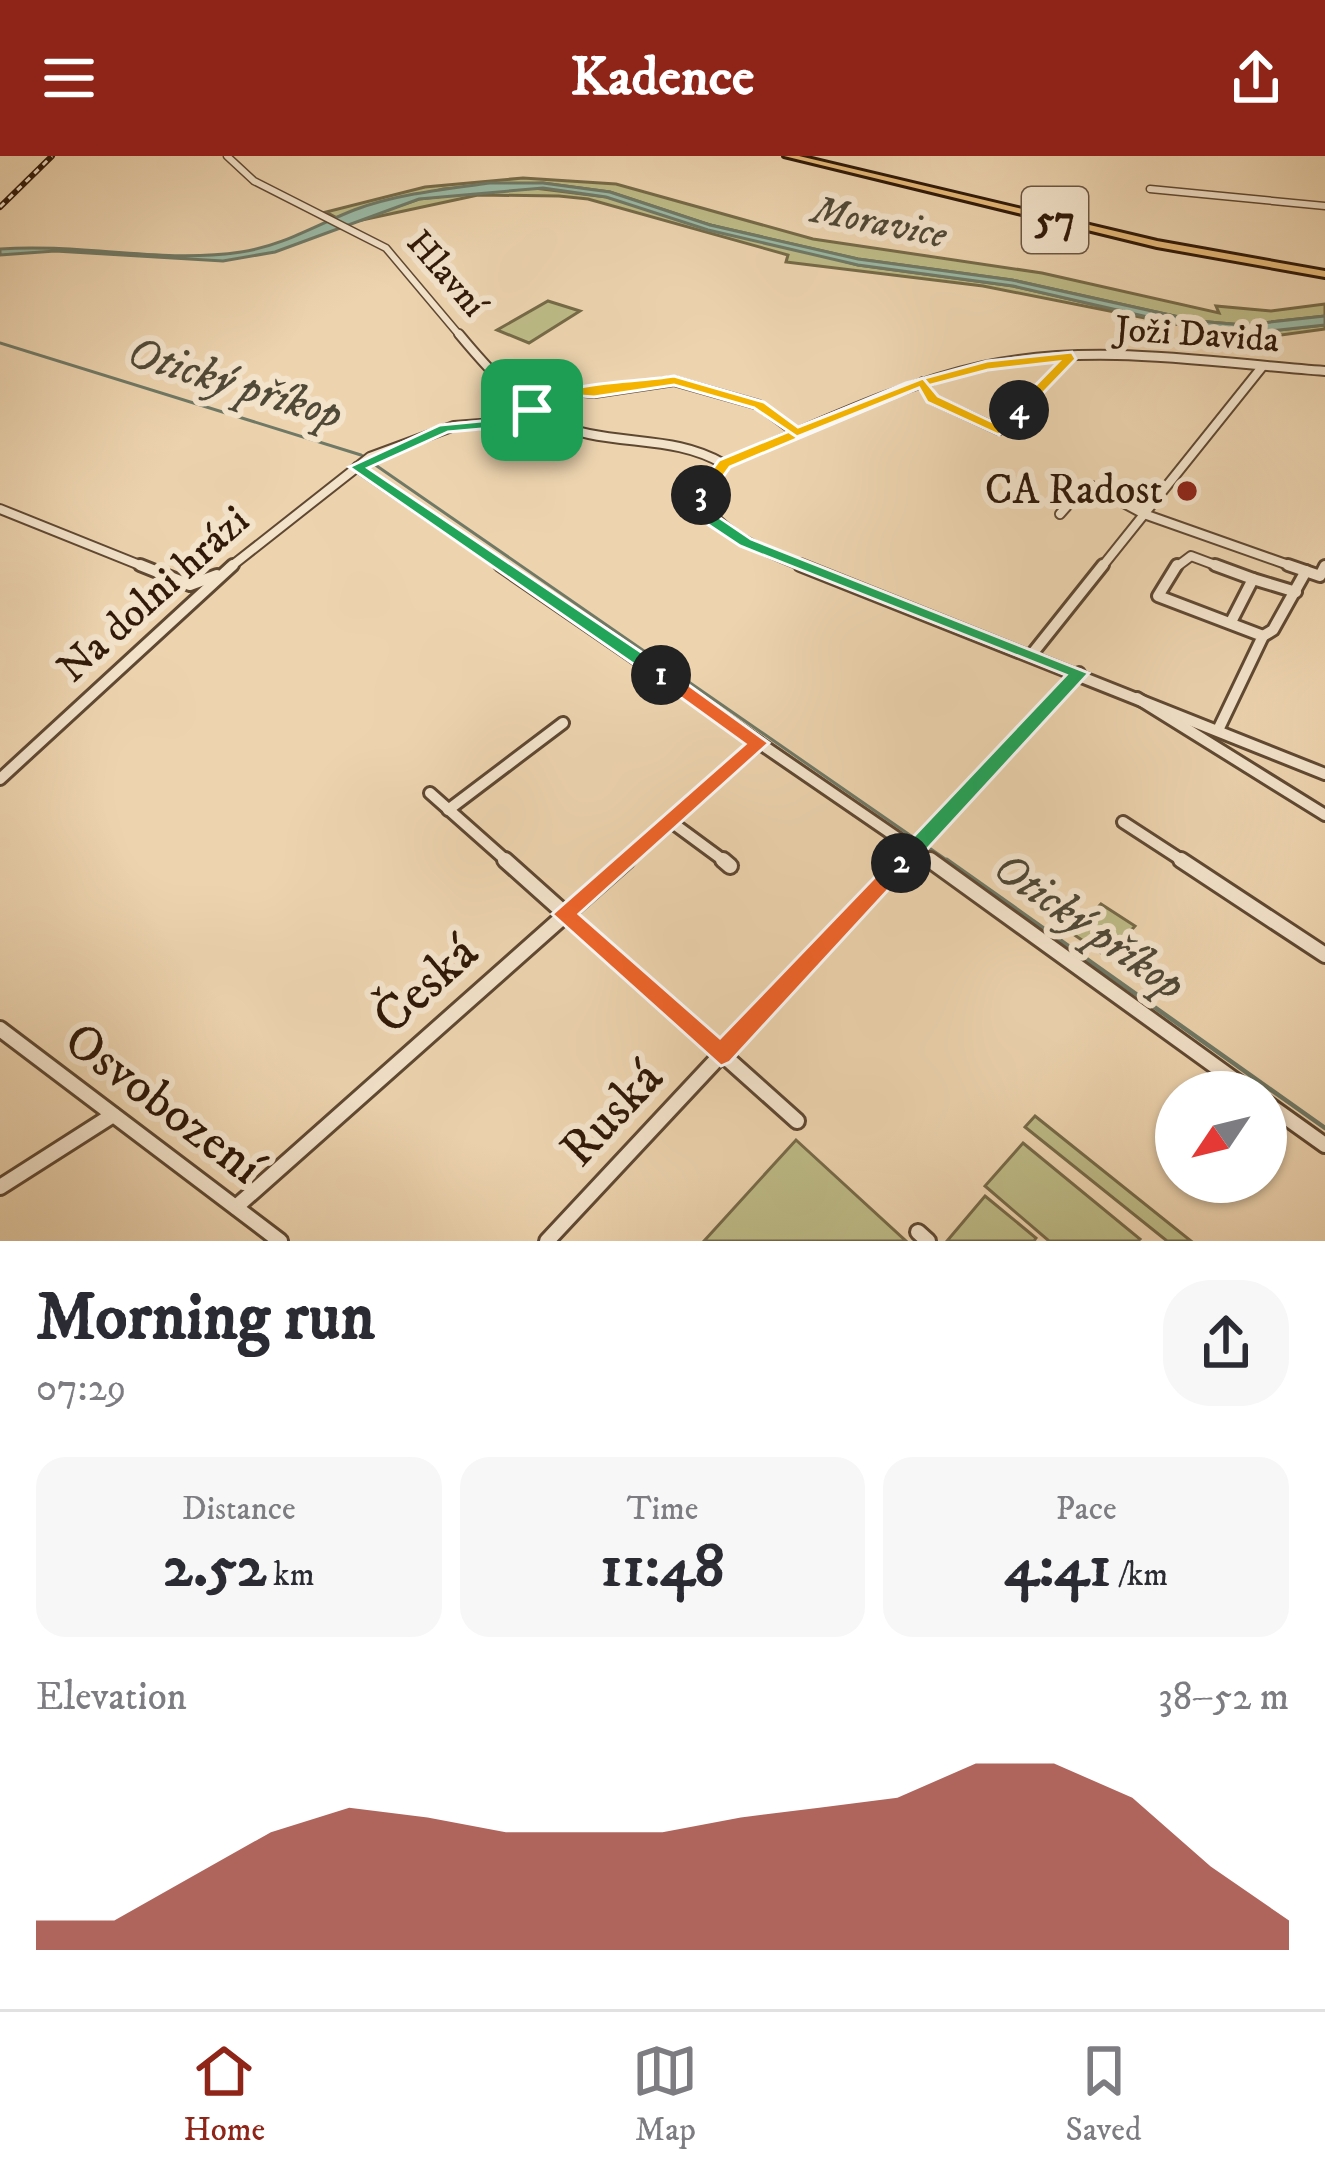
<!DOCTYPE html>
<html lang="en">
<head>
<meta charset="utf-8">
<style>
	:root { --surface:#fff; --page:#f7f7f7; --text:#2b2b33; --muted:#7c7c81; --line:#e1e1e2; --accent:#8f2418 }
	body { margin:0; font-family:"IM FELL DW Pica",serif; background:var(--page); color:var(--text); height:100vh; display:flex; flex-direction:column; font-size:45px; white-space:nowrap }
	* { box-sizing:border-box; margin:0 }
	p { font-size:39px; color:var(--muted) }
	.icon { flex:none; width:66px; height:66px; fill:none; stroke:currentColor; stroke-width:2; stroke-linecap:round; stroke-linejoin:round }
	.map { position:relative; height:1085px; overflow:hidden }
	.side { display:flex; flex-direction:column; background:var(--surface); flex:1 }
	.side>* { flex:none }
	.needle { width:78px; rotate:235deg }
	.tools { position:absolute; left:1155px; top:915px; display:grid; gap:24px }
	.tools a { display:grid; place-items:center; width:132px; height:132px; border-radius:50%; background:var(--surface); box-shadow:0 3px 9px #0004; font-size:60px }
	.pin { position:absolute; display:grid; place-items:center; width:102px; height:102px; color:#fff; margin:-51px; border-radius:24px; box-shadow:0 6px 18px #0006 }
	.km { position:absolute; width:60px; height:60px; margin:-30px; border-radius:50%; background:#222; color:#fff; font-size:33px; line-height:60px; text-align:center }
	.round { display:grid; place-items:center; flex:none; width:126px; height:126px; border-radius:48px; background:var(--page) }
	.summary { display:flex; align-items:center; justify-content:space-between; height:204px; padding:0 36px }
	h1 { font-size:66px; font-weight:700; line-height:90px }
	.metrics { display:grid; grid-template-columns:repeat(3,1fr); gap:18px; height:204px; padding:12px 36px }
	.metrics div { display:grid; align-content:center; border-radius:30px; background:var(--page); text-align:center }
	.metrics b { font-size:60px; font-weight:700 }
	.metrics small { font-size:33px; font-weight:400 }
	.metrics p { font-size:33px }
	.chart { height:336px; padding:24px 36px }
	.chart p { display:flex; justify-content:space-between }
	.chart svg { width:100%; height:216px; margin-top:12px; fill:var(--accent); opacity:.7 }
	header { display:flex; justify-content:space-between; align-items:center; height:156px; padding:0 36px; background:var(--accent); color:#fff; font-size:54px; font-weight:700 }
	.tabs { display:flex; justify-content:space-around; align-items:center; height:168px; border-top:3px solid var(--line); background:var(--surface); font-size:33px; color:var(--muted) }
	.tabs a { display:grid; justify-items:center; gap:6px }
	.tabs .on { color:var(--accent) }
	.map>svg:first-child { display:block }
	.green { fill:#bdbb87; stroke:#766a48; stroke-width:3 }
	.water { fill:#9ab9a5; stroke:#707966; stroke-width:3 }
	.lines { fill:none; stroke-linecap:round; stroke-linejoin:round }
	.stream-far1 { stroke:#707966; stroke-width:3 }
	.stream { stroke:#707966; stroke-width:4.5 }
	.street-far3-casing { stroke:#5f4832; stroke-width:9 }
	.street-far2-casing { stroke:#5f4832; stroke-width:12 }
	.street-far1-casing { stroke:#5f4832; stroke-width:16 }
	.street-casing { stroke:#5f4832; stroke-width:20 }
	.primary-casing { stroke:#301908; stroke-width:6 }
	.street-far3 { stroke:#f3e3cb; stroke-width:6 }
	.street-far2 { stroke:#f3e3cb; stroke-width:8 }
	.street-far1 { stroke:#f3e3cb; stroke-width:10 }
	.street { stroke:#f3e3cb; stroke-width:14 }
	.primary { fill:#e6ba78; fill-rule:evenodd }
	.rail-casing { stroke:#301908; stroke-width:6 }
	.rail { stroke:#f3e3cb; stroke-width:3; stroke-dasharray:6; stroke-linecap:butt }
	.split-1 { fill:#22a559; stroke:#fff; stroke-width:3 }
	.split-2 { fill:#f0652b; stroke:#fff; stroke-width:3 }
	.split-3 { fill:#22a559; stroke:#fff; stroke-width:3 }
	.split-4 { fill:#f5b400; stroke:#fff; stroke-width:3 }
	.split-5 { fill:#f5b400; stroke:#fff; stroke-width:3 }
	.poi-dot { fill:#8f2418; stroke:#f3e3cb; stroke-width:4.5 }
	.labels { text-anchor:middle; dominant-baseline:central; stroke-width:12; stroke-linejoin:round; paint-order:stroke }
	.far-street-label { font-size:36px; fill:#301908; stroke:#f3e3cb }
	.shield { fill:#f3e3cb; stroke:#6a5642; stroke-width:3 }
	.shield-label { font-size:39px; font-weight:bold; fill:#301908 }
	.far-water-label { font-size:39px; font-style:italic; fill:#504937; stroke:#f3e3cb }
	.poi-label { font-size:42px; fill:#301908; stroke:#f3e3cb; text-anchor:end }
	.street-label { font-size:42px; fill:#301908; stroke:#f3e3cb }
	.water-label { font-size:45px; font-style:italic; fill:#504937; stroke:#f3e3cb }
	.near-street-label { font-size:51px; fill:#301908; stroke:#f3e3cb }
</style>
</head>
<body>
<header><svg class="icon" aria-label="menu" viewBox="0 0 24 24"><path d="M4 6h16M4 12h16M4 18h16"/></svg>Kadence<svg class="icon" aria-label="share" viewBox="0 0 24 24"><path d="M12 15V3M7 8l5-5 5 5M5 13v7h14v-7"/></svg></header>
<div class="map">
<svg width="1325" height="1085" viewBox="0 0 1325 1085">
	<rect width="100%" height="100%" fill="#edd4af"/>
	<filter id="stains"><feTurbulence type="fractalNoise" baseFrequency=".00167" numOctaves="4"/><feColorMatrix values="0 0 0 0 .2 0 0 0 0 .09 0 0 0 0 .02 0 0 0 .5 -.17"/></filter>
	<radialGradient id="worn" r=".72"><stop offset=".6" stop-color="#630" stop-opacity="0"/><stop offset="1" stop-color="#630" stop-opacity=".3"/></radialGradient>
	<!-- green -->
	<g class="green">
		<path d="M 523,22 L 616,28 L 813,83 L 1042,117 L 1219,157 L 1216,150 L 1271,155 L 1325,148 L 1325,160 L 1244,169 L 1197,165 L 1012,124 L 858,103 L 710,69 L 610,36 L 543,27 L 443,33 L 337,62 L 326,56 L 425,31 Z"/>
		<path d="M 526,31 L 607,41 L 858,109 L 1013,130 L 1200,173 L 1253,177 L 1325,169 L 1325,173 L 1252,183 L 1246,182 L 983,130 L 786,106 L 788,99 L 588,43 L 559,40 L 478,39 L 348,67 L 419,43 Z"/>
		<path d="M 548,145 L 580,155 L 529,187 L 497,174 Z"/>
		<path d="M 1101,748 L 1135,770 L 1107,801 L 1073,778 Z"/>
		<path d="M 1035,960 L 1191,1085 L 1167,1085 L 1025,971 Z"/>
		<path d="M 796,984 L 906,1085 L 704,1085 Z"/>
		<path d="M 1023,987 L 1140,1083 L 1138,1085 L 1049,1085 L 985,1030 Z"/>
		<path d="M 985,1040 L 1036,1082 L 1034,1085 L 947,1085 Z"/>
	</g>
	<!-- water -->
	<path class="water" d="M 490,27 L 543,27 L 610,36 L 710,69 L 858,103 L 1012,124 L 1197,165 L 1244,169 L 1325,160 L 1325,169 L 1253,177 L 1200,173 L 1013,130 L 858,109 L 708,74 L 606,41 L 543,32 L 419,43 L 275,96 L 223,105 L 55,95 L 0,99 L 0,93 C 80,87 161,108 241,96 C 282,90 316,69 354,54 C 397,38 445,33 490,27 Z"/>
	<g class="lines">
		<!-- stream-far1 -->
		<g class="stream-far1">
			<path d="M 0,187 L 361,299 L 917,684"/>
			<path d="M 925,689 L 951,707"/>
		</g>
		<!-- stream -->
		<path class="stream" d="M 947,704 L 1325,972"/>
		<!-- street-far3 casing -->
		<g class="street-far3-casing">
			<g id="street-far3">
				<path d="M 227,0 L 254,25 L 386,92 L 461,181"/>
				<path d="M 1150,33 L 1325,50"/>
			</g>
		</g>
		<!-- street-far2 casing -->
		<g class="street-far2-casing">
			<g id="street-far2">
				<path d="M 459,178 C 493,219 535,267 589,278 C 637,288 681,283 724,308"/>
				<path d="M 923,226 L 932,243 L 999,274 L 1071,201"/>
				<path d="M 532,254 L 564,234 L 594,237 L 674,225 L 759,249 L 797,277"/>
				<path d="M 724,308 L 705,329 L 701,345 C 728,383 765,395 807,412"/>
				<path d="M 724,308 C 809,273 893,230 983,210 C 1094,186 1214,207 1325,215"/>
				<path d="M 357,311 L 504,412"/>
				<path d="M 0,353 L 147,412"/>
				<path d="M 1060,358 L 1084,331 L 1092,330 L 1144,358 L 1297,412"/>
				<path d="M 229,412 L 370,301 L 454,270 L 546,263"/>
				<path d="M 1101,412 L 1262,211"/>
				<path d="M 1175,412 L 1191,400 L 1223,412"/>
			</g>
		</g>
		<!-- street-far1 casing -->
		<g class="street-far1-casing">
			<g id="street-far1">
				<path d="M 140,409 L 190,429 L 217,419"/>
				<path d="M 500,409 L 934,707"/>
				<path d="M 800,409 L 1325,618"/>
				<path d="M 1177,409 L 1158,440 L 1263,480 L 1219,572"/>
				<path d="M 1215,409 L 1253,423"/>
				<path d="M 1288,409 L 1320,420 L 1325,410"/>
				<path d="M 1231,466 L 1253,423 L 1296,436"/>
				<path d="M 1263,480 L 1273,474 L 1306,415"/>
				<path d="M 1032,498 L 1103,409"/>
				<path d="M 1137,542 L 1325,659"/>
				<path d="M 0,623 L 233,409"/>
				<path d="M 430,637 L 509,707"/>
				<path d="M 448,654 L 563,567"/>
				<path d="M 670,665 L 727,707"/>
				<path d="M 1123,666 L 1186,707"/>
				<path d="M 623,707 L 759,587"/>
				<path d="M 901,707 L 1079,517"/>
			</g>
		</g>
		<!-- street casing -->
		<g class="street-casing">
			<g id="street">
				<path d="M 505,704 L 797,965"/>
				<path d="M 723,704 L 730,710"/>
				<path d="M 930,704 L 1251,936"/>
				<path d="M 1181,704 L 1325,799"/>
				<path d="M 0,873 L 280,1085"/>
				<path d="M 1266,947 L 1325,989"/>
				<path d="M 0,1031 L 113,959"/>
				<path d="M 236,1051 L 627,704"/>
				<path d="M 918,1076 L 928,1085"/>
				<path d="M 547,1085 L 903,704"/>
			</g>
		</g>
		<!-- primary casing -->
		<g class="primary-casing">
			<path id="primary" d="M 784,0 L 799,0 L 1157,85 L 1325,115 L 1325,121 L 1157,91 Z"/>
		</g>
		<!-- street-far3 -->
		<use href="#street-far3" class="street-far3"/>
		<!-- street-far2 -->
		<use href="#street-far2" class="street-far2"/>
		<!-- street-far1 -->
		<use href="#street-far1" class="street-far1"/>
		<!-- street -->
		<use href="#street" class="street"/>
		<!-- primary -->
		<use href="#primary" class="primary"/>
		<!-- rail casing -->
		<g class="rail-casing">
			<path id="rail" d="M 0,51 L 52,0"/>
		</g>
		<!-- rail -->
		<use href="#rail" class="rail"/>
	</g>
	<!-- split-1 -->
	<path class="split-1" d="M 532,249 L 551,260 L 551,267 L 448,276 L 368,312 L 668,514 L 668,523 L 655,523 L 349,311 L 440,269 L 532,260 L 525,254 Z"/>
	<!-- split-2 -->
	<path class="split-2" d="M 655,514 L 668,514 L 769,587 L 579,758 L 720,882 L 894,701 L 901,698 L 913,707 L 730,906 L 721,910 L 552,758 L 745,588 L 655,523 Z"/>
	<!-- split-3 -->
	<path class="split-3" d="M 701,335 L 720,362 L 751,383 L 1089,517 L 909,713 L 894,713 L 894,701 L 1066,519 L 740,390 L 707,368 L 693,339 Z"/>
	<!-- split-4 -->
	<path class="split-4" d="M 1072,196 L 1076,203 L 1024,257 L 1011,254 L 1058,206 L 988,214 L 916,233 L 730,311 L 707,343 L 693,339 L 719,304 L 906,227 L 987,205 Z"/>
	<!-- split-5 -->
	<path class="split-5" d="M 674,220 L 764,246 L 798,271 L 923,222 L 938,240 L 997,268 L 1013,251 L 1026,254 L 999,279 L 927,246 L 919,232 L 797,281 L 754,252 L 674,229 L 594,241 L 567,239 L 538,257 L 525,254 C 562,223 626,228 674,220 Z"/>
	<!-- markers -->
	<circle class="poi-dot" cx="1187" cy="335" r="12"/>
	<g class="labels">
		<!-- far-street labels -->
		<g class="far-street-label">
			<text transform="translate(446 118) rotate(49)">Hlavní</text>
			<text transform="translate(1197 179) rotate(4)">Joži Davida</text>
		</g>
		<!-- shield labels -->
		<rect class="shield" x="1022" y="31" width="66" height="66" rx="9"/>
		<g class="shield-label">
			<text x="1055" y="64">57</text>
		</g>
		<!-- far-water labels -->
		<g class="far-water-label">
			<text transform="translate(879 67) rotate(11)">Moravice</text>
		</g>
		<!-- poi labels -->
		<g class="poi-label">
			<text x="1163" y="335">CA Radost</text>
		</g>
		<!-- street labels -->
		<g class="street-label">
			<text transform="translate(154 439) rotate(-42)">Na dolni hrázi</text>
		</g>
		<!-- water labels -->
		<g class="water-label">
			<text transform="translate(235 228) rotate(17)">Otický příkop</text>
			<text transform="translate(1089 771) rotate(35)">Otický příkop</text>
		</g>
		<!-- near-street labels -->
		<g class="near-street-label">
			<text transform="translate(426 829) rotate(-42)">Česká</text>
			<text transform="translate(163 948) rotate(37)">Osvobození</text>
			<text transform="translate(612 958) rotate(-47)">Ruská</text>
		</g>
	</g>
	<rect width="100%" height="100%" filter="url(#stains)"/>
	<rect width="100%" height="100%" fill="url(#worn)"/>
</svg>
<div class="tools">
<a><svg class="needle" viewBox="-14 -14 28 28"><path d="M0-13l5 13h-10z" fill="#e53935"/><path d="M0 13l5-13h-10z" fill="#7c7c81"/></svg></a>
</div>
<div class="pin" style="left:532px;top:254px;background:#1e9e55"><svg class="icon" aria-label="arrive" viewBox="0 0 24 24"><path d="M6 21V4h12l-3 4 3 4H6"/></svg></div>
<b class="km" style="left:661px;top:519px">1</b>
<b class="km" style="left:901px;top:707px">2</b>
<b class="km" style="left:701px;top:339px">3</b>
<b class="km" style="left:1019px;top:254px">4</b>
</div>
<section class="side">
<div class="summary"><div><h1>Morning run</h1><p>07:29</p></div><a class="round"><svg class="icon" aria-label="share" viewBox="0 0 24 24"><path d="M12 15V3M7 8l5-5 5 5M5 13v7h14v-7"/></svg></a></div>
<div class="metrics">
<div><p>Distance</p><b>2.52<small> km</small></b></div>
<div><p>Time</p><b>11:48</b></div>
<div><p>Pace</p><b>4:41<small> /km</small></b></div>
</div>
<div class="chart"><p><span>Elevation</span>38–52 m</p>
<svg viewBox="0 0 160 44" preserveAspectRatio="none"><path d="M0 44V38L10 38L20 29L30 20L40 15L50 17L60 20L70 20L80 20L90 17L100 15L110 13L120 6L130 6L140 13L150 27L160 38V44z"/></svg>
</div>
</section>
<nav class="tabs">
<a class="on"><svg class="icon" aria-label="home" viewBox="0 0 24 24"><path d="M3 11l9-7 9 7M6 9v11h12V9"/></svg>Home</a>
<a><svg class="icon" aria-label="map" viewBox="0 0 24 24"><path d="M3 6l6-2 6 2 6-2v14l-6 2-6-2-6 2zM9 4v14M15 6v14"/></svg>Map</a>
<a><svg class="icon" aria-label="saved" viewBox="0 0 24 24"><path d="M7 4h10v16l-5-4-5 4z"/></svg>Saved</a>
</nav>
</body>
</html>
